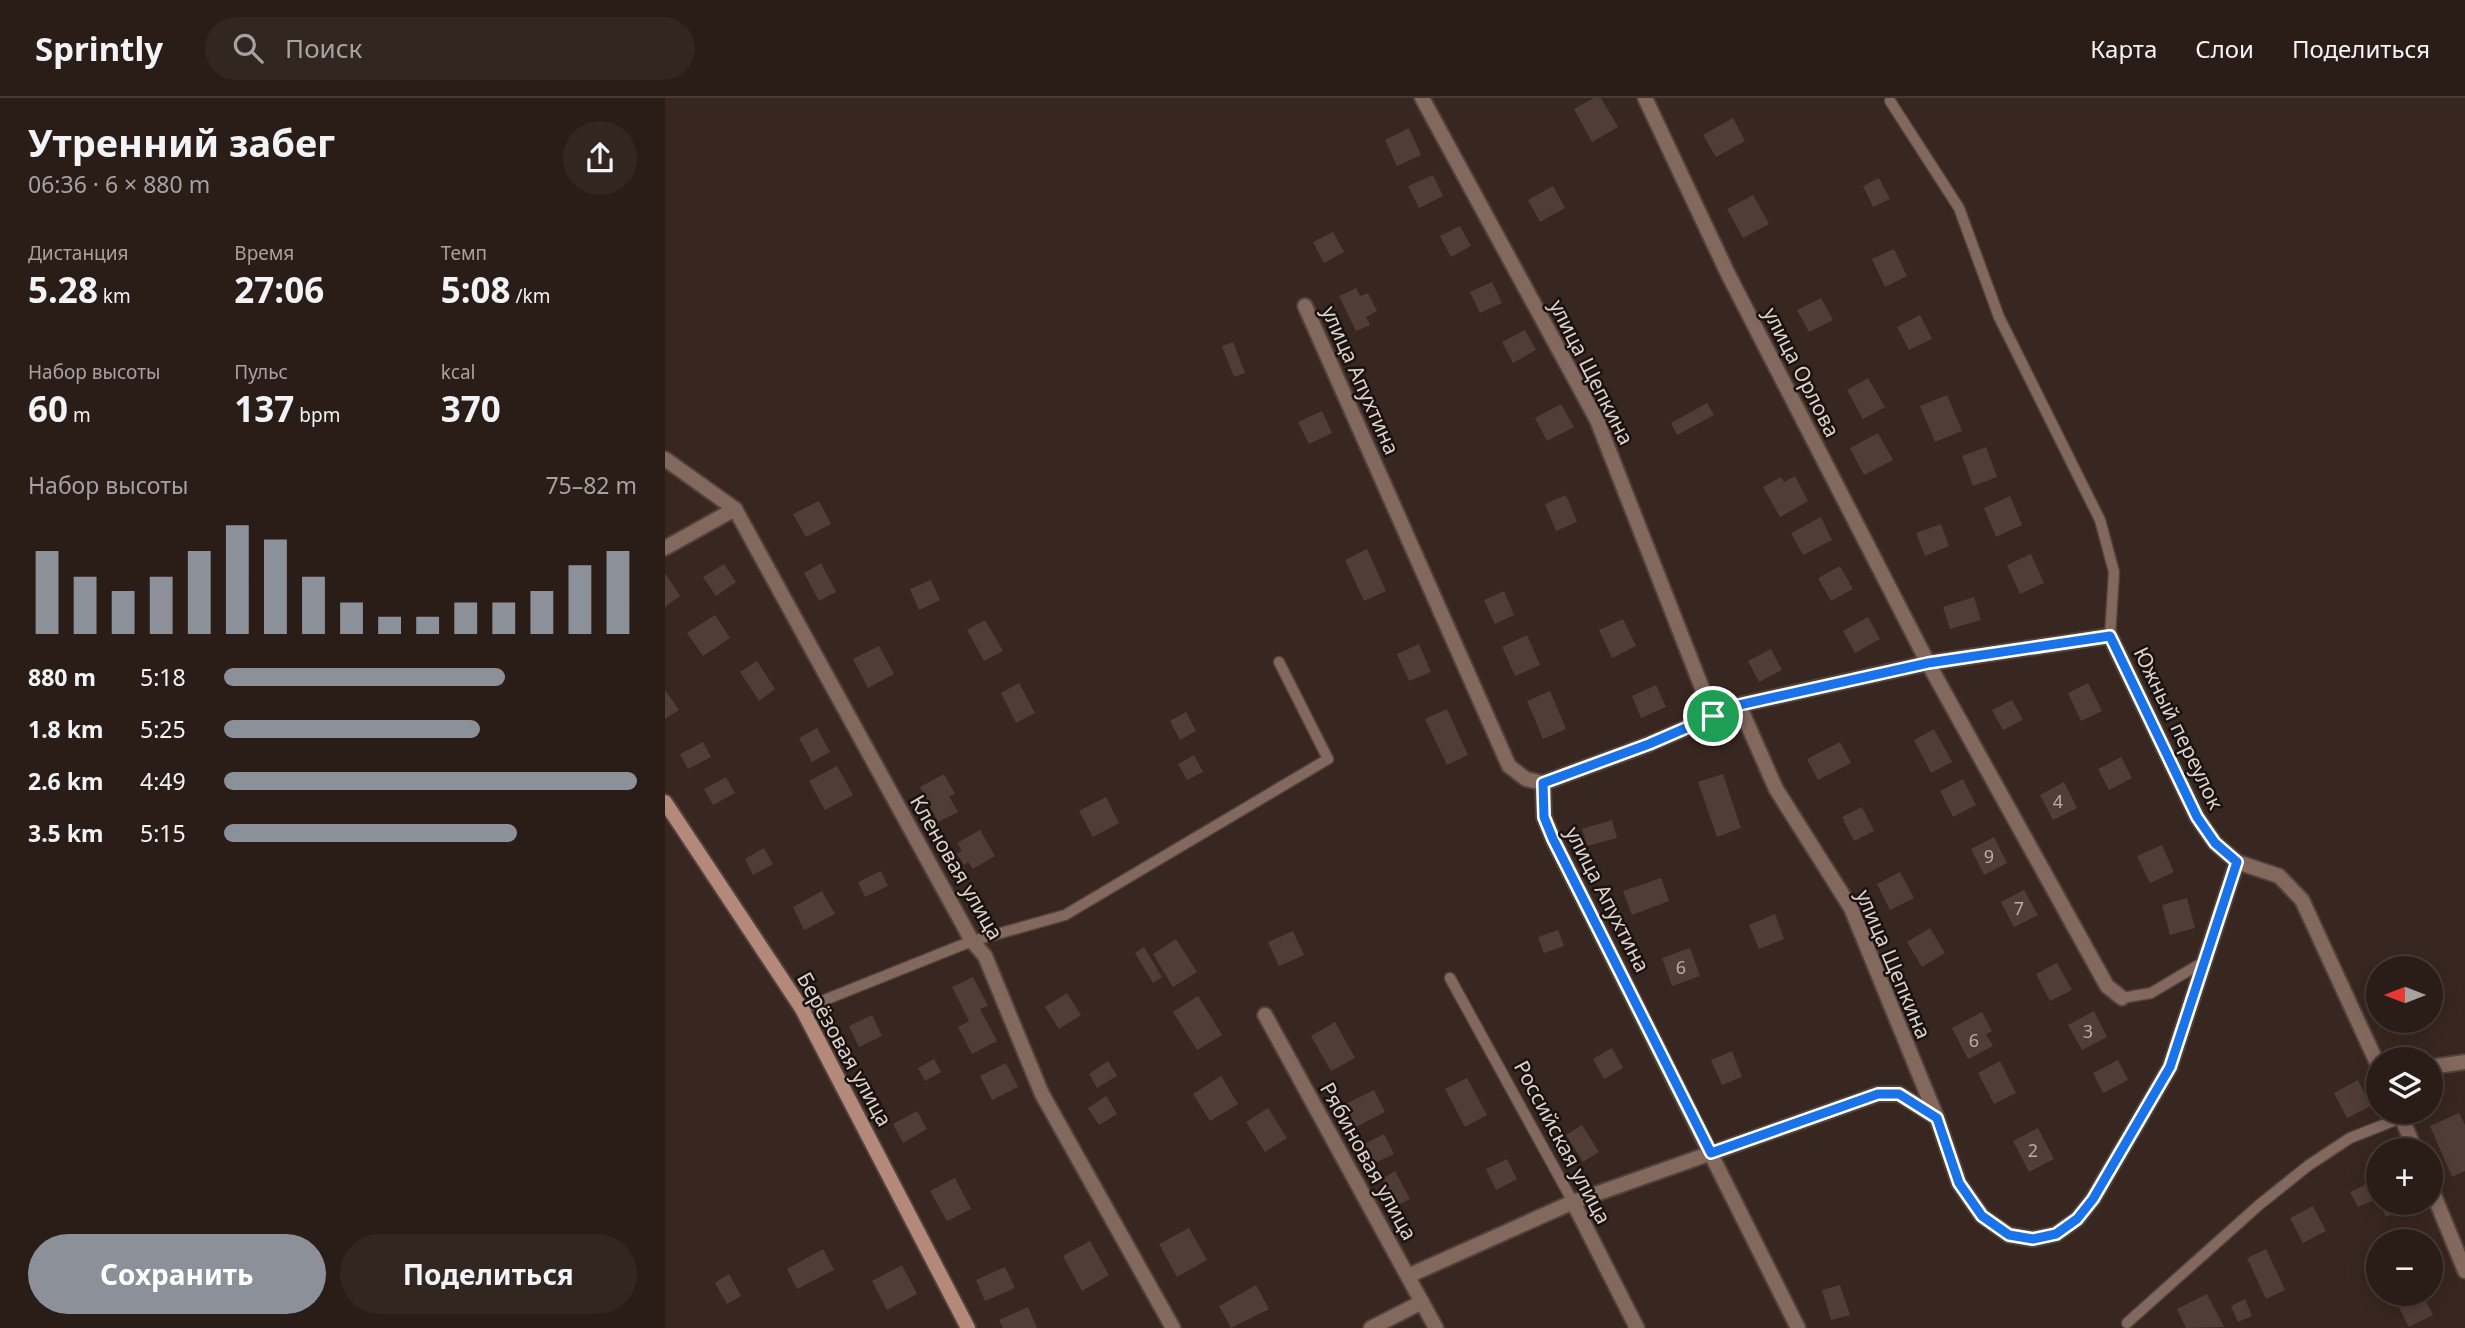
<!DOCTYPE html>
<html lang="ru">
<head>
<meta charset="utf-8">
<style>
	:root { --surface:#2a1d18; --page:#322621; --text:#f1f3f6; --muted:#a5a2a2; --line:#463b37; --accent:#8c9099 }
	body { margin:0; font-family:"Noto Sans",sans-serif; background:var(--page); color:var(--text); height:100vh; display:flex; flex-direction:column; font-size:26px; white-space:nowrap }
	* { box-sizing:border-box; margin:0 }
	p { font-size:23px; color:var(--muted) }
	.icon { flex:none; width:38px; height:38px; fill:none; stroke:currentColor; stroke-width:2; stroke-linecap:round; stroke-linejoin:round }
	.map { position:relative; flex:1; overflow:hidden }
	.sheet { display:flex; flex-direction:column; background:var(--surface); width:665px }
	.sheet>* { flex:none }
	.needle { width:46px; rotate:270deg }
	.buttons { position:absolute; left:1701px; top:858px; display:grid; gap:14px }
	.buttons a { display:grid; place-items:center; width:77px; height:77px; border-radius:50%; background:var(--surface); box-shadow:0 4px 18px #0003,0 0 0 2px var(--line); font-size:35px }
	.pin { position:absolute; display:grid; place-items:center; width:60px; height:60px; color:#fff; margin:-30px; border:4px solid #fff; border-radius:50%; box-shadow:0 2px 7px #0007 }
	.round { display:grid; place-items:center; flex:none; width:74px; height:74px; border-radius:37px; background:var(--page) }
	.summary { display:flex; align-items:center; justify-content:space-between; height:119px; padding:0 28px }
	h1 { font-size:38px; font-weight:700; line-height:52px }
	.metrics { display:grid; grid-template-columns:repeat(3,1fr); gap:10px; height:119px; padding:7px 28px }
	.metrics div { display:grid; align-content:center }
	.metrics b { font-size:35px; font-weight:700 }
	.metrics small { font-size:19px; font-weight:400 }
	.metrics p { font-size:19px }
	.chart { height:196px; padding:14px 28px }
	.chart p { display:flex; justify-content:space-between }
	.chart svg { width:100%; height:126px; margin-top:7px; stroke:var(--accent); stroke-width:6 }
	.action { display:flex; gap:14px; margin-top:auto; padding:14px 28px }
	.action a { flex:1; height:80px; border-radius:42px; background:var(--accent); color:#fff; font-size:28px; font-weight:700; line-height:80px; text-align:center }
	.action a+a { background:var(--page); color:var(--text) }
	ul { padding:0 28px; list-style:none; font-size:23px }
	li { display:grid; grid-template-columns:112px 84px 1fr; align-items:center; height:52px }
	li i { height:18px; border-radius:9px; background:var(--accent) }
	header { display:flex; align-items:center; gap:42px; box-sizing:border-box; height:98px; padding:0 35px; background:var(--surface); border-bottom:2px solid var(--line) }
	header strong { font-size:33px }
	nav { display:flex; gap:38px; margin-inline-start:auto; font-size:24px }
	.search { width:490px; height:63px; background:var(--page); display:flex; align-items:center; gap:18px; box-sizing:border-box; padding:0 24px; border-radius:38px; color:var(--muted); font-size:26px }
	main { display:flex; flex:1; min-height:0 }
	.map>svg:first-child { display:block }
	.building { fill:#503d36 }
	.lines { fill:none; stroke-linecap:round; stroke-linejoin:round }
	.service-casing { stroke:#52423c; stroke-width:13 }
	.minor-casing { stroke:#52423c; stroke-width:18 }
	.secondary-casing { stroke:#52423c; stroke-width:18 }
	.service { stroke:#83685d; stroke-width:10 }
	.minor { stroke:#83685d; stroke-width:14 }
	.secondary { stroke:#b58979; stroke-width:14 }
	.route-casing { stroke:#fff; stroke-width:14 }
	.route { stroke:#1a73e8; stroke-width:9 }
	.labels { text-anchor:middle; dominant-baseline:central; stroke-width:5; stroke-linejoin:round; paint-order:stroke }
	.number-label { font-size:18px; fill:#baaca7 }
	.street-label { font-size:21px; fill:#ddd1cd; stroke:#1a120f }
</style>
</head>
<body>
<header>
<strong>Sprintly</strong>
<div class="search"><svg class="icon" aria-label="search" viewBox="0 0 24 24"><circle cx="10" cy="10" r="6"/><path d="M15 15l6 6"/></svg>Поиск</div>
<nav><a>Карта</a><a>Слои</a><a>Поделиться</a></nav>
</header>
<main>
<section class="sheet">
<div class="summary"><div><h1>Утренний забег</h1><p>06:36 · 6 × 880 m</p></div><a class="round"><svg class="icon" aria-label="share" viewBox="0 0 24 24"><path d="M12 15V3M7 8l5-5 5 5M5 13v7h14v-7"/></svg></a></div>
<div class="metrics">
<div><p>Дистанция</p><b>5.28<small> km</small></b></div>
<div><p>Время</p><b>27:06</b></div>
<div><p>Темп</p><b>5:08<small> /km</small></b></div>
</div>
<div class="metrics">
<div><p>Набор высоты</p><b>60<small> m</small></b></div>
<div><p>Пульс</p><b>137<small> bpm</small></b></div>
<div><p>kcal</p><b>370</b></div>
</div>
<div class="chart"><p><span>Набор высоты</span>75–82 m</p>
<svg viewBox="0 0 160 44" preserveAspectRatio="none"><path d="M5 44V15M15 44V24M25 44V29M35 44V24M45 44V15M55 44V6M65 44V11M75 44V24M85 44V33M95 44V38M105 44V38M115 44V33M125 44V33M135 44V29M145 44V20M155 44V15"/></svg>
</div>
<ul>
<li><b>880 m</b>5:18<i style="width:68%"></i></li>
<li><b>1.8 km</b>5:25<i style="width:62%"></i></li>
<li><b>2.6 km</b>4:49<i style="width:100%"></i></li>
<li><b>3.5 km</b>5:15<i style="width:71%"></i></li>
</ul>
<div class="action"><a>Сохранить</a><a>Поделиться</a></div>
</section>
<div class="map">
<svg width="1800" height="1230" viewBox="0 0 1800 1230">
	<rect width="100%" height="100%" fill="#382720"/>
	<!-- building -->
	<g class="building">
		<path d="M 929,0 L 936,0 L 953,29 L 927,44 L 909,11 Z"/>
		<path d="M 1068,20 L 1080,43 L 1051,59 L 1038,37 Z"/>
		<path d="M 744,30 L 756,57 L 732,68 L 720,42 Z"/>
		<path d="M 768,77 L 778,98 L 754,110 L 743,88 Z"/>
		<path d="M 1214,80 L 1225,101 L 1208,109 L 1198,88 Z"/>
		<path d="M 888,88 L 900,110 L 875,124 L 863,102 Z"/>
		<path d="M 1088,97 L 1104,126 L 1078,140 L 1062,111 Z"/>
		<path d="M 795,128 L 806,148 L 786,159 L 775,138 Z"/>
		<path d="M 668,134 L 679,154 L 659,165 L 648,144 Z"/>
		<path d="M 1229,151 L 1242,178 L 1220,189 L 1207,161 Z"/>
		<path d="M 827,184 L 837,205 L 815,215 L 805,194 Z"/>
		<path d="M 691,190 L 695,198 L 703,195 L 712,213 L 701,219 L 705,227 L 691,233 L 674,198 Z"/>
		<path d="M 1156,200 L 1168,222 L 1144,234 L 1132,212 Z"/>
		<path d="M 1255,217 L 1267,241 L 1244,252 L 1232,229 Z"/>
		<path d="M 860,232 L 871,252 L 848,265 L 837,244 Z"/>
		<path d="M 568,244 L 580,275 L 569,279 L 557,248 Z"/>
		<path d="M 1203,280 L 1220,309 L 1198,321 L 1182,292 Z"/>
		<path d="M 1282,297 L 1297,333 L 1270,344 L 1255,308 Z"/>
		<path d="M 1042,305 L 1049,317 L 1012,337 L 1006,325 Z"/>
		<path d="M 896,306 L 909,329 L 882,343 L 870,320 Z"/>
		<path d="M 657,313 L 667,335 L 644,346 L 633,324 Z"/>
		<path d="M 1213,335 L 1228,362 L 1199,377 L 1185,350 Z"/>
		<path d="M 1321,349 L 1332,379 L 1308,388 L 1297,358 Z"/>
		<path d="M 1130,378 L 1143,403 L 1115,419 L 1098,389 L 1116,379 L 1119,384 Z"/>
		<path d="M 901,397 L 912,424 L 891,433 L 880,406 Z"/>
		<path d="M 1345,398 L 1357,427 L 1331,439 L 1319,410 Z"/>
		<path d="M 154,403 L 166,426 L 141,439 L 128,416 Z"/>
		<path d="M 1156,419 L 1167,442 L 1138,457 L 1126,435 Z"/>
		<path d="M 1276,426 L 1284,448 L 1260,458 L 1251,435 Z"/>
		<path d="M 702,451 L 721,493 L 699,503 L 680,462 Z"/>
		<path d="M 1366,456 L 1379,485 L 1355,496 L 1342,467 Z"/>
		<path d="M 156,465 L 171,494 L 154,503 L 139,475 Z"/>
		<path d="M 59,466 L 71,484 L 51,498 L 38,479 Z"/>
		<path d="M 1175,468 L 1188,491 L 1166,503 L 1153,480 Z"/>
		<path d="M 0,475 L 15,498 L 0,509 Z"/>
		<path d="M 266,482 L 275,502 L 254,512 L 245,491 Z"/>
		<path d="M 839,493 L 849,517 L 830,526 L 819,502 Z"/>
		<path d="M 1309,499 L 1316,522 L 1285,531 L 1278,509 Z"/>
		<path d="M 50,517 L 65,540 L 38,558 L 22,535 Z"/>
		<path d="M 1203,519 L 1215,541 L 1190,555 L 1178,533 Z"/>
		<path d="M 958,521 L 971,548 L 947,560 L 934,532 Z"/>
		<path d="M 320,522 L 338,553 L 319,563 L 302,532 Z"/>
		<path d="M 862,537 L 875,567 L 850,578 L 837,549 Z"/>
		<path d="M 754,546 L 766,574 L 744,583 L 732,556 Z"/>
		<path d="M 214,548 L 229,576 L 203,590 L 188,561 Z"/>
		<path d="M 1106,551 L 1117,572 L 1094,584 L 1083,563 Z"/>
		<path d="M 92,563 L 110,591 L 94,603 L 75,574 Z"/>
		<path d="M 354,585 L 370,615 L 351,625 L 336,595 Z"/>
		<path d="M 1423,585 L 1437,613 L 1416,623 L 1403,595 Z"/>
		<path d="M 991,587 L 1001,609 L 976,620 L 967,598 Z"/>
		<path d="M 0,592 L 14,612 L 0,621 Z"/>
		<path d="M 885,593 L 901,631 L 878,641 L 862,603 Z"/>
		<path d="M 1347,602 L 1358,622 L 1338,632 L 1327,612 Z"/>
		<path d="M 782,611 L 803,657 L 782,667 L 760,621 Z"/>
		<path d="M 521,614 L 531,633 L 515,642 L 505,623 Z"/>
		<path d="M 152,630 L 165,654 L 147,664 L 134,640 Z"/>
		<path d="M 1269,631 L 1287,664 L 1266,675 L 1249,642 Z"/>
		<path d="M 38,644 L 46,659 L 23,671 L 15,656 Z"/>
		<path d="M 1175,644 L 1186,665 L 1153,682 L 1142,661 Z"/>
		<path d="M 529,657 L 538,674 L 522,682 L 513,666 Z"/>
		<path d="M 1456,659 L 1467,680 L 1444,692 L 1433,671 Z"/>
		<path d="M 172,668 L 188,697 L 160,712 L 144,683 Z"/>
		<path d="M 279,676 L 290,696 L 284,698 L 293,714 L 273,724 L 255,689 Z"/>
		<path d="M 1058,676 L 1076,730 L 1052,739 L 1033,684 Z"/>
		<path d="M 61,679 L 70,695 L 48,707 L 39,691 Z"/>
		<path d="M 1298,681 L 1311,707 L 1288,719 L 1275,693 Z"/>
		<path d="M 1399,684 L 1412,710 L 1388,722 L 1375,697 Z"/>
		<path d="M 441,699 L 454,725 L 428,739 L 414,713 Z"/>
		<path d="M 1197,709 L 1209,733 L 1189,743 L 1177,719 Z"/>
		<path d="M 947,722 L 952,740 L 922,748 L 917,731 Z"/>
		<path d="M 315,732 L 330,758 L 308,771 L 303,764 L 299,767 L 292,756 L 297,753 L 292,745 Z"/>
		<path d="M 1329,739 L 1342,765 L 1319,777 L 1306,751 Z"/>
		<path d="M 1497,747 L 1509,774 L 1485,785 L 1472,758 Z"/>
		<path d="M 99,750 L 108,766 L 88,777 L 80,761 Z"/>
		<path d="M 216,773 L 223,788 L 200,799 L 193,784 Z"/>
		<path d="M 1235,774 L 1249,800 L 1225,812 L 1212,786 Z"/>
		<path d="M 996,780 L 1004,803 L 967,817 L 958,793 Z"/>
		<path d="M 1359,792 L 1373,817 L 1349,829 L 1336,804 Z"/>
		<path d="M 157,793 L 170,816 L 139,832 L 128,809 Z"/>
		<path d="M 1522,800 L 1530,830 L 1505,837 L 1497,807 Z"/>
		<path d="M 1110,816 L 1119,841 L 1094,851 L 1084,827 Z"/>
		<path d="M 1265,830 L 1280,855 L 1257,869 L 1242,844 Z"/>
		<path d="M 893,832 L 899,848 L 879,855 L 873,839 Z"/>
		<path d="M 628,833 L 639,857 L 614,868 L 603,844 Z"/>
		<path d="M 511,841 L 532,874 L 508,889 L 488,856 Z"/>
		<path d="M 479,849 L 497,879 L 488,885 L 470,855 Z"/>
		<path d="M 1025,850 L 1035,878 L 1007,888 L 997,860 Z"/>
		<path d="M 1392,865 L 1407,892 L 1385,903 L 1371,876 Z"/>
		<path d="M 308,879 L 323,908 L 315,911 L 332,943 L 307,956 L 293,929 L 304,923 L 287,889 Z"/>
		<path d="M 402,895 L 416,917 L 394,931 L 380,909 Z"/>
		<path d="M 533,898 L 557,937 L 532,952 L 508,914 Z"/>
		<path d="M 1429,913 L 1442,939 L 1417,952 L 1403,927 Z"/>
		<path d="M 1317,914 L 1327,933 L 1321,936 L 1328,948 L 1303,961 L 1287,930 Z"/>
		<path d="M 207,917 L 217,938 L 194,949 L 184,928 Z"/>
		<path d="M 1731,922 L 1760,922 L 1760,923 L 1735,932 Z"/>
		<path d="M 670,924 L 690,960 L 666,973 L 646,938 Z"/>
		<path d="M 947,950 L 958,970 L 939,981 L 928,961 Z"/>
		<path d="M 1067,953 L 1077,979 L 1057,987 L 1046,962 Z"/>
		<path d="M 269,961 L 276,974 L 260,983 L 253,970 Z"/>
		<path d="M 1453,962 L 1463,982 L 1438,995 L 1428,975 Z"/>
		<path d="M 443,963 L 452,978 L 432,990 L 424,976 Z"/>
		<path d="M 1335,963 L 1351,995 L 1329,1006 L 1313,975 Z"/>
		<path d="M 341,965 L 353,989 L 327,1002 L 315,978 Z"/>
		<path d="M 556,978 L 573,1006 L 545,1023 L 528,996 Z"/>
		<path d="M 802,980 L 822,1017 L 800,1029 L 780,991 Z"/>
		<path d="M 1693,982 L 1706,1008 L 1682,1020 L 1669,995 Z"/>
		<path d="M 709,992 L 720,1014 L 691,1029 L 680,1006 Z"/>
		<path d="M 441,998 L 452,1016 L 434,1027 L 423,1010 Z"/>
		<path d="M 603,1010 L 622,1040 L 600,1054 L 581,1024 Z"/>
		<path d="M 252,1013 L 262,1031 L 238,1045 L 228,1026 Z"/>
		<path d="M 1794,1015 L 1800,1027 L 1800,1073 L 1787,1079 L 1765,1028 Z"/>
		<path d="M 917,1027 L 934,1054 L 918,1064 L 901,1037 Z"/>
		<path d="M 1373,1030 L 1389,1061 L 1364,1074 L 1348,1043 Z"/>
		<path d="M 719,1036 L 729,1056 L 704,1068 L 694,1049 Z"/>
		<path d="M 842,1061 L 852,1081 L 831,1092 L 821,1071 Z"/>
		<path d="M 730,1073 L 745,1101 L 731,1108 L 717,1081 Z"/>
		<path d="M 290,1080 L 306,1111 L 282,1123 L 265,1093 Z"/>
		<path d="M 1713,1081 L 1713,1100 L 1693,1109 L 1685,1094 Z"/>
		<path d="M 1714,1104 L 1732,1104 L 1736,1112 L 1721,1119 Z"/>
		<path d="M 1648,1108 L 1661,1133 L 1638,1145 L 1625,1120 Z"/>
		<path d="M 524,1130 L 542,1162 L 512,1179 L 494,1146 Z"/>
		<path d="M 425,1143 L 444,1177 L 417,1193 L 398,1158 Z"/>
		<path d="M 158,1151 L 169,1172 L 132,1191 L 122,1171 Z"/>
		<path d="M 1601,1151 L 1620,1192 L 1601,1201 L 1582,1160 Z"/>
		<path d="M 237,1167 L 252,1196 L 222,1212 L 207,1183 Z"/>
		<path d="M 340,1169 L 350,1190 L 320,1203 L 311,1182 Z"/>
		<path d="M 64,1176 L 76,1198 L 62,1206 L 50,1185 Z"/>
		<path d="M 591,1187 L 604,1211 L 566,1230 L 554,1208 Z"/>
		<path d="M 1175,1187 L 1185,1217 L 1166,1222 L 1157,1192 Z"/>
		<path d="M 1747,1195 L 1757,1195 L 1768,1217 L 1744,1229 L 1731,1204 Z"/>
		<path d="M 1542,1196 L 1559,1229 L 1521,1230 L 1512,1211 Z"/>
		<path d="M 1580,1201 L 1587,1218 L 1573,1224 L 1566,1208 Z"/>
		<path d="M 363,1209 L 372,1230 L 338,1230 L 334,1222 Z"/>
	</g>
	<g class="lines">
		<!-- service casing -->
		<g class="service-casing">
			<g id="service">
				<path d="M 1225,3 L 1294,110 L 1334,219 L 1435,422 L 1449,474 L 1445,538"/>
				<path d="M 785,880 L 908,1104"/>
				<path d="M 1457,900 L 1486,895 L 1540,863"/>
				<path d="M 137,911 L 307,843 L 400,817 L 663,661 L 614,564"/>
				<path d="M 1462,1225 L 1594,1107 L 1644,1067 L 1685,1040 L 1736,1020"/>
			</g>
		</g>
		<!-- minor casing -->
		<g class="minor-casing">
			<g id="minor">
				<path d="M 757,0 L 932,322 L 1048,618"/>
				<path d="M 980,0 L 1064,178 L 1263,565 L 1442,888 L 1457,900"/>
				<path d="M 640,208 L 844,668 L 861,681 L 878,685"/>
				<path d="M 0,361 L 70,411 L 307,843 L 320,858 L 377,996 L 508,1230"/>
				<path d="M 0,450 L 70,411"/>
				<path d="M 1074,607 L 1111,691 L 1186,810 L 1272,1020 L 1294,1085 L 1317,1118 L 1344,1137 L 1368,1141 L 1391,1136 L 1412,1121 L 1428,1101 L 1505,969 L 1572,764"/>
				<path d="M 878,685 L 984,646 L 1074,607 L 1263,565 L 1445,538 L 1532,719 L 1550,745 L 1572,764 L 1614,778 L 1637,802 L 1713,967"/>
				<path d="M 878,685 L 879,719 L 888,741 L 1133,1230"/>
				<path d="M 600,917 L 771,1230"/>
				<path d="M 1766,969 L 1800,964"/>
				<path d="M 1734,1013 L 1750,1052"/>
				<path d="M 1766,1090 L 1800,1173"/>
				<path d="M 908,1104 L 972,1230"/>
				<path d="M 743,1178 L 908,1104 L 1213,996 L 1234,996 L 1272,1020"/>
				<path d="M 706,1230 L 757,1204"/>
			</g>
		</g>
		<!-- secondary casing -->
		<g class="secondary-casing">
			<path id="secondary" d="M 0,704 L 137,911 L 303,1230"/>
		</g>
		<!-- service -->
		<use href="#service" class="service"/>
		<!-- minor -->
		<use href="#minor" class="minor"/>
		<!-- secondary -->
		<use href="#secondary" class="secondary"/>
	</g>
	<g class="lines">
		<!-- route casing -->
		<g class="route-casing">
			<path id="route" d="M 1445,538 L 1532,719 L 1550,745 L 1572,764 L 1505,969 L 1428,1101 L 1412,1121 L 1391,1136 L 1368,1141 L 1344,1137 L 1317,1118 L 1294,1085 L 1272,1020 L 1234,996 L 1213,996 L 1046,1055 L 888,741 L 879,719 L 878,685 L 984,646 L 1074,607 L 1263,565 Z"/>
		</g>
		<!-- route -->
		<use href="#route" class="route"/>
	</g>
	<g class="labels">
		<!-- number labels -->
		<g class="number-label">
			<text x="1393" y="703">4</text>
			<text x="1324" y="758">9</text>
			<text x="1354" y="810">7</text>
			<text x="1016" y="869">6</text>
			<text x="1423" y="933">3</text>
			<text x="1309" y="942">6</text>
			<text x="1368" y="1052">2</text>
		</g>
		<!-- street labels -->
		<g class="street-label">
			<text transform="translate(927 274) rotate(63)">улица Щепкина</text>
			<text transform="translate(1137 274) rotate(63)">улица Орлова</text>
			<text transform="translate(696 282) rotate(66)">улица Апухтина</text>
			<text transform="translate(1514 630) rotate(64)">Южный переулок</text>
			<text transform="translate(292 769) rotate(60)">Кленовая улица</text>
			<text transform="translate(943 801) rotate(63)">улица Апухтина</text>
			<text transform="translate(1229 866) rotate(67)">улица Щепкина</text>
			<text transform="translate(180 951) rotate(61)">Берёзовая улица</text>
			<text transform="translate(898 1044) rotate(62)">Российская улица</text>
			<text transform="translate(704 1063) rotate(61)">Рябиновая улица</text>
		</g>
	</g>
</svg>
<div class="buttons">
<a><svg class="needle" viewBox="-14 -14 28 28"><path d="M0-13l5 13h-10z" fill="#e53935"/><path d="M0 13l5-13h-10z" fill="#a5a2a2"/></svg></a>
<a><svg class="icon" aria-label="layers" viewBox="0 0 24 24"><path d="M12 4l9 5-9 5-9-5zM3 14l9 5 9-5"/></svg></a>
<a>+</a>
<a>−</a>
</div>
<div class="pin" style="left:1048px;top:618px;background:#1e9e55"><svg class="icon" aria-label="arrive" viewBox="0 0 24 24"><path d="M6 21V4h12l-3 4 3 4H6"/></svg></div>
</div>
</main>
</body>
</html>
